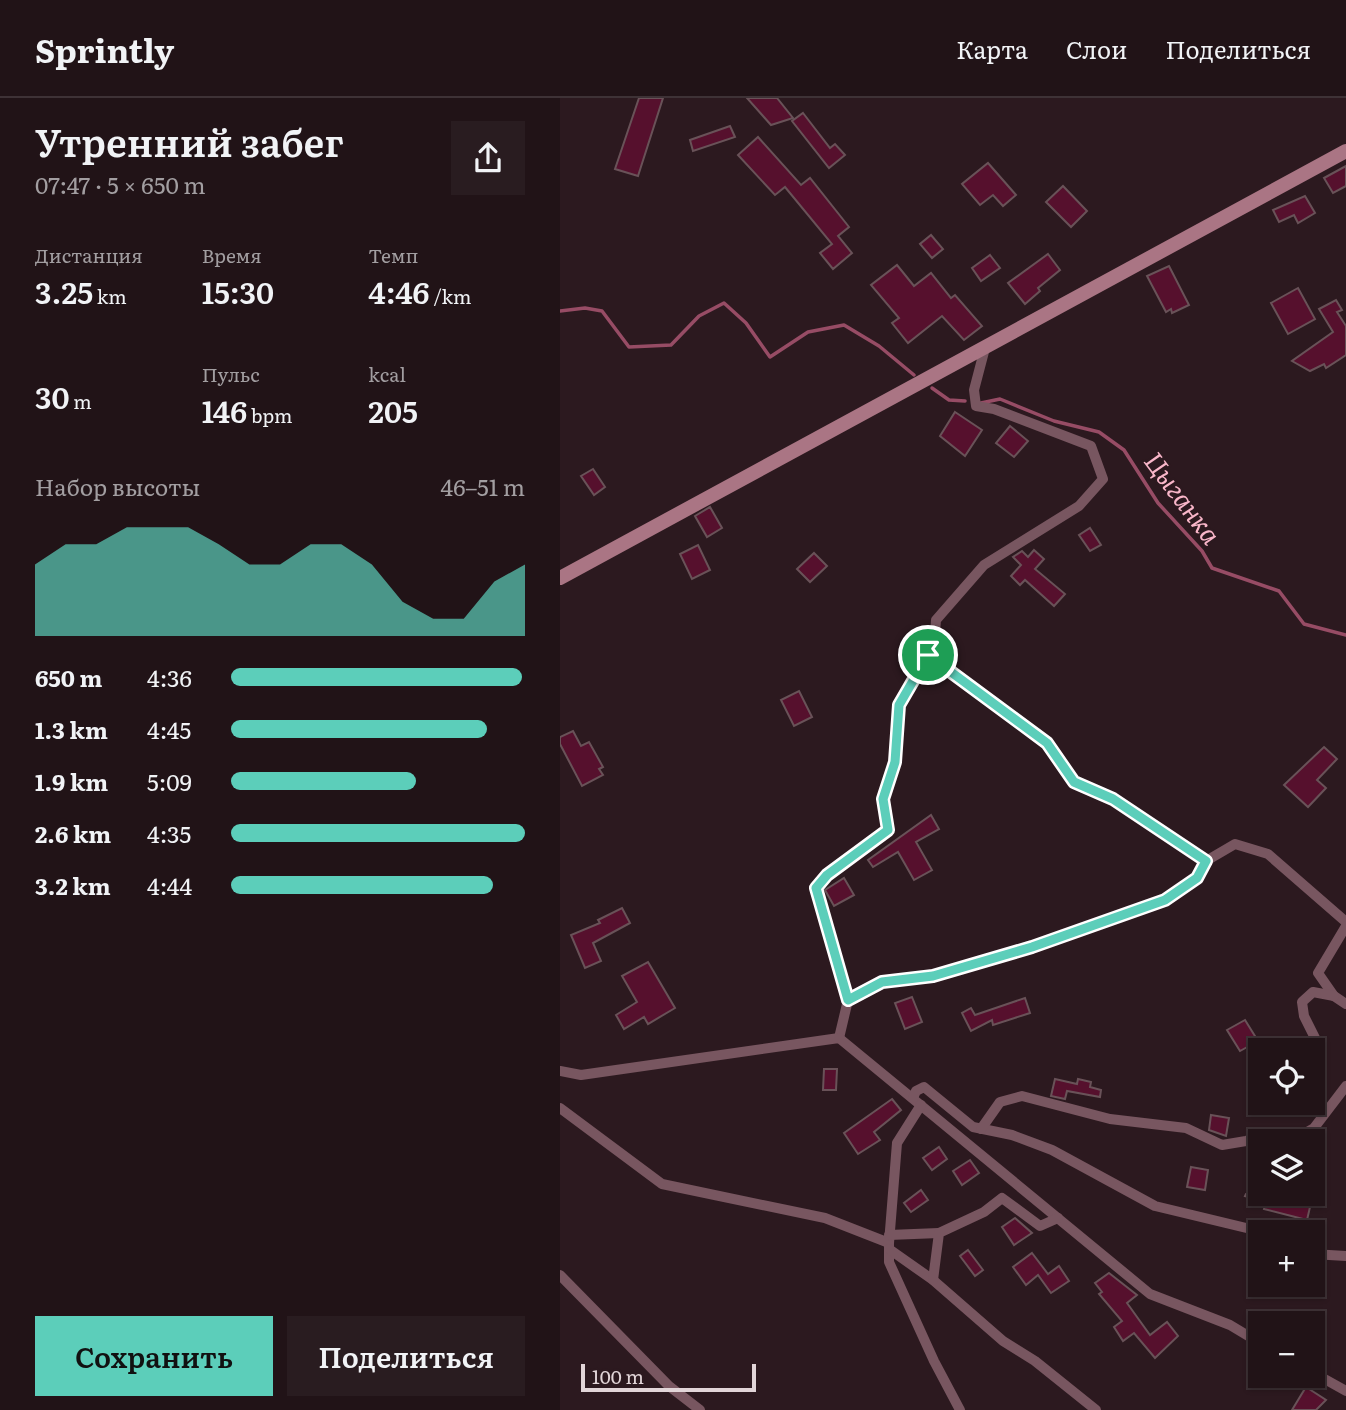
<!DOCTYPE html>
<html lang="ru">
<head>
<meta charset="utf-8">
<style>
	:root { --surface:#211317; --page:#291c20; --text:#f1f3f6; --muted:#a29ea1; --line:#3e3236; --accent:#5cceba }
	body { margin:0; font-family:Literata,serif; background:var(--page); color:var(--text); height:100vh; display:flex; flex-direction:column; font-size:26px; white-space:nowrap }
	* { box-sizing:border-box; margin:0 }
	p { font-size:23px; color:var(--muted) }
	.icon { flex:none; width:38px; height:38px; fill:none; stroke:currentColor; stroke-width:2; stroke-linecap:round; stroke-linejoin:round }
	.map { position:relative; flex:1; overflow:hidden }
	.drawer { display:flex; flex-direction:column; background:var(--surface); width:560px }
	.drawer>* { flex:none }
	.tools { position:absolute; left:688px; top:940px; display:grid; gap:14px }
	.tools a { display:grid; place-items:center; width:77px; height:77px; border-radius:0px; background:var(--surface); box-shadow:0 2px 5px #0004,0 0 0 2px var(--line); font-size:35px }
	.scale { position:absolute; left:21px; bottom:18px; width:175px; box-sizing:border-box; padding-left:7px; border:4px solid #e2d5d8; border-top:0; font-size:19px; line-height:24px; white-space:nowrap; color:#e2d5d8; -webkit-text-stroke:5px #2c191f; paint-order:stroke }
	.pin { position:absolute; display:grid; place-items:center; width:60px; height:60px; color:#fff; margin:-30px; border:4px solid #fff; border-radius:50%; box-shadow:0 2px 7px #0007 }
	.round { display:grid; place-items:center; flex:none; width:74px; height:74px; border-radius:0px; background:var(--page) }
	.headline { display:flex; align-items:center; justify-content:space-between; height:119px; padding:0 35px }
	h1 { font-size:38px; font-weight:600; line-height:52px }
	.stats { display:grid; grid-template-columns:repeat(3,1fr); gap:10px; height:119px; padding:7px 35px }
	.stats div { display:grid; align-content:center }
	.stats b { font-size:30px; font-weight:600 }
	.stats small { font-size:19px; font-weight:400 }
	.stats p { font-size:19px }
	.chart { height:196px; padding:14px 35px }
	.chart p { display:flex; justify-content:space-between }
	.chart svg { width:100%; height:126px; margin-top:7px; fill:var(--accent); opacity:.7 }
	.cta { display:flex; gap:14px; margin-top:auto; padding:14px 35px }
	.cta a { flex:1; height:80px; border-radius:0px; background:var(--accent); color:#111; font-size:28px; font-weight:600; line-height:80px; text-align:center }
	.cta a+a { background:var(--page); color:var(--text) }
	ul { padding:0 35px; list-style:none; font-size:23px }
	li { display:grid; grid-template-columns:112px 84px 1fr; align-items:center; height:52px }
	li i { height:18px; border-radius:9px; background:var(--accent) }
	header { display:flex; align-items:center; gap:42px; box-sizing:border-box; height:98px; padding:0 35px; background:var(--surface); border-bottom:2px solid var(--line) }
	header strong { font-size:33px }
	nav { display:flex; gap:38px; margin-inline-start:auto; font-size:24px }
	main { display:flex; flex:1; min-height:0 }
	.map>svg:first-child { display:block }
	.lines { fill:none; stroke-linecap:round; stroke-linejoin:round }
	.stream { stroke:#974c65; stroke-width:3.5 }
	.building { fill:#56102d; stroke:#695258; stroke-width:2 }
	.street { stroke:#785660; stroke-width:10 }
	.secondary { stroke:#aa7584; stroke-width:14 }
	.route-casing { stroke:#fff; stroke-width:14 }
	.route { stroke:#5cceba; stroke-width:9 }
	.labels { text-anchor:middle; dominant-baseline:central; stroke-width:5; stroke-linejoin:round; paint-order:stroke }
	.water-label { font-size:26px; font-style:italic; fill:#f9b6c9; stroke:#2c191f }
</style>
</head>
<body>
<header>
<strong>Sprintly</strong>
<nav><a>Карта</a><a>Слои</a><a>Поделиться</a></nav>
</header>
<main>
<section class="drawer">
<div class="headline"><div><h1>Утренний забег</h1><p>07:47 · 5 × 650 m</p></div><a class="round"><svg class="icon" aria-label="share" viewBox="0 0 24 24"><path d="M12 15V3M7 8l5-5 5 5M5 13v7h14v-7"/></svg></a></div>
<div class="stats">
<div><p>Дистанция</p><b>3.25<small> km</small></b></div>
<div><p>Время</p><b>15:30</b></div>
<div><p>Темп</p><b>4:46<small> /km</small></b></div>
</div>
<div class="stats">
<div><b>30<small> m</small></b></div>
<div><p>Пульс</p><b>146<small> bpm</small></b></div>
<div><p>kcal</p><b>205</b></div>
</div>
<div class="chart"><p><span>Набор высоты</span>46–51 m</p>
<svg viewBox="0 0 160 44" preserveAspectRatio="none"><path d="M0 44V19L10 12L20 12L30 6L40 6L50 6L60 12L70 19L80 19L90 12L100 12L110 19L120 32L130 38L140 38L150 25L160 19V44z"/></svg>
</div>
<ul>
<li><b>650 m</b>4:36<i style="width:99%"></i></li>
<li><b>1.3 km</b>4:45<i style="width:87%"></i></li>
<li><b>1.9 km</b>5:09<i style="width:63%"></i></li>
<li><b>2.6 km</b>4:35<i style="width:100%"></i></li>
<li><b>3.2 km</b>4:44<i style="width:89%"></i></li>
</ul>
<div class="cta"><a>Сохранить</a><a>Поделиться</a></div>
</section>
<div class="map">
<svg width="786" height="1312" viewBox="0 0 786 1312">
	<rect width="100%" height="100%" fill="#2c191f"/>
	<g class="lines">
		<!-- stream -->
		<g class="stream">
			<path d="M 0,213 L 25,210 L 42,213 L 69,249 L 111,247 L 139,218 L 164,205 L 186,225 L 210,259 L 248,234 L 284,227 L 319,248 L 354,277"/>
			<path d="M 372,290 L 389,302 L 405,303"/>
			<path d="M 421,305 L 440,301 L 494,323 L 539,334 L 564,352 L 598,405 L 642,453 L 652,470 L 719,493 L 744,526 L 786,537"/>
		</g>
	</g>
	<!-- building -->
	<g class="building">
		<path d="M 79,0 L 103,0 L 78,78 L 55,71 Z"/>
		<path d="M 187,0 L 217,0 L 233,20 L 211,27 Z"/>
		<path d="M 243,15 L 270,50 L 275,46 L 285,57 L 269,70 L 232,23 Z"/>
		<path d="M 170,28 L 175,39 L 133,53 L 130,42 Z"/>
		<path d="M 198,39 L 241,87 L 250,80 L 289,129 L 278,138 L 292,155 L 273,171 L 260,155 L 272,146 L 225,89 L 215,97 L 178,57 Z"/>
		<path d="M 428,65 L 456,97 L 443,108 L 433,97 L 420,107 L 402,86 Z"/>
		<path d="M 786,68 L 786,88 L 773,95 L 764,80 Z"/>
		<path d="M 503,88 L 527,113 L 511,129 L 486,104 Z"/>
		<path d="M 745,98 L 755,115 L 738,125 L 734,117 L 719,124 L 713,112 Z"/>
		<path d="M 371,137 L 383,151 L 372,160 L 360,146 Z"/>
		<path d="M 488,156 L 500,172 L 478,190 L 480,193 L 465,206 L 448,185 Z"/>
		<path d="M 430,157 L 440,170 L 421,183 L 412,170 Z"/>
		<path d="M 337,167 L 354,188 L 371,175 L 391,200 L 395,197 L 422,228 L 404,242 L 382,218 L 348,245 L 332,225 L 339,220 L 311,187 Z"/>
		<path d="M 609,168 L 629,207 L 612,215 L 611,211 L 606,214 L 587,178 Z"/>
		<path d="M 738,190 L 755,221 L 728,236 L 711,205 Z"/>
		<path d="M 776,202 L 782,212 L 777,214 L 786,228 L 786,257 L 766,270 L 764,266 L 750,273 L 732,263 L 773,234 L 759,211 Z"/>
		<path d="M 395,314 L 422,332 L 405,358 L 380,338 Z"/>
		<path d="M 450,328 L 468,343 L 454,359 L 436,345 Z"/>
		<path d="M 33,371 L 45,389 L 34,397 L 21,378 Z"/>
		<path d="M 150,409 L 162,430 L 147,439 L 135,418 Z"/>
		<path d="M 530,430 L 541,447 L 530,453 L 519,437 Z"/>
		<path d="M 138,447 L 150,472 L 132,481 L 120,456 Z"/>
		<path d="M 474,452 L 484,461 L 475,471 L 505,496 L 494,508 L 465,482 L 460,487 L 451,478 L 461,467 L 453,459 L 462,453 L 468,459 Z"/>
		<path d="M 254,455 L 267,468 L 250,484 L 237,471 Z"/>
		<path d="M 239,593 L 252,619 L 234,628 L 221,602 Z"/>
		<path d="M 13,633 L 21,648 L 29,644 L 43,669 L 39,671 L 43,677 L 22,688 L 0,646 L 0,639 Z"/>
		<path d="M 764,649 L 777,661 L 757,682 L 766,690 L 748,709 L 724,687 Z"/>
		<path d="M 371,717 L 379,731 L 356,744 L 372,772 L 354,782 L 338,754 L 313,769 L 308,762 Z"/>
		<path d="M 284,780 L 294,797 L 274,808 L 265,792 Z"/>
		<path d="M 62,810 L 70,825 L 33,845 L 41,863 L 25,870 L 11,837 L 40,825 L 38,822 Z"/>
		<path d="M 88,864 L 115,910 L 88,926 L 84,919 L 64,931 L 56,917 L 77,904 L 62,878 Z"/>
		<path d="M 352,899 L 362,924 L 345,931 L 335,905 Z"/>
		<path d="M 465,900 L 470,915 L 433,927 L 432,922 L 411,933 L 402,915 L 411,910 L 415,917 Z"/>
		<path d="M 685,922 L 698,943 L 680,953 L 667,932 Z"/>
		<path d="M 264,971 L 277,971 L 276,992 L 263,992 Z"/>
		<path d="M 495,981 L 517,986 L 518,981 L 531,984 L 530,989 L 541,992 L 540,999 L 507,993 L 505,1001 L 491,998 Z"/>
		<path d="M 332,1001 L 341,1012 L 314,1034 L 320,1042 L 298,1056 L 284,1035 Z"/>
		<path d="M 651,1017 L 669,1020 L 666,1038 L 649,1032 Z"/>
		<path d="M 379,1049 L 387,1061 L 372,1072 L 363,1060 Z"/>
		<path d="M 410,1062 L 419,1075 L 402,1087 L 393,1073 Z"/>
		<path d="M 631,1069 L 648,1072 L 645,1092 L 627,1089 Z"/>
		<path d="M 361,1092 L 368,1102 L 351,1114 L 344,1105 Z"/>
		<path d="M 686,1096 L 753,1096 L 747,1122 L 704,1111 L 706,1104 L 685,1098 Z"/>
		<path d="M 455,1120 L 472,1135 L 454,1147 L 442,1129 Z"/>
		<path d="M 408,1152 L 423,1172 L 415,1178 L 400,1158 Z"/>
		<path d="M 472,1155 L 488,1176 L 499,1168 L 509,1183 L 491,1195 L 478,1177 L 466,1187 L 453,1169 Z"/>
		<path d="M 549,1175 L 577,1197 L 567,1205 L 590,1237 L 607,1224 L 618,1238 L 595,1260 L 574,1235 L 563,1243 L 554,1229 L 562,1223 L 539,1196 L 542,1194 L 535,1185 Z"/>
		<path d="M 746,1289 L 766,1302 L 756,1312 L 732,1312 Z"/>
	</g>
	<g class="lines">
		<!-- street -->
		<g class="street">
			<path d="M 368,557 L 487,645 L 515,684 L 553,701 L 646,763 L 675,746 L 708,756 L 786,824"/>
			<path d="M 786,828 L 758,875 L 774,898 L 786,906"/>
			<path d="M 288,902 L 322,884 L 373,878 L 472,849 L 605,802 L 637,781 L 646,763"/>
			<path d="M 279,940 L 288,902 L 256,790 L 267,777 L 328,732 L 323,701 L 335,664 L 339,607 L 374,549 L 376,522 L 424,467 L 519,408 L 543,381 L 531,348 L 434,311 L 416,308 L 414,292 L 425,250"/>
			<path d="M 752,953 L 756,942 L 744,918 L 742,904 L 753,894 L 774,898"/>
			<path d="M 0,973 L 21,977 L 279,940 L 590,1196 L 670,1227 L 700,1245"/>
			<path d="M 353,1000 L 356,993 L 364,989 L 413,1029 L 452,1037 L 492,1052 L 595,1108 L 703,1134"/>
			<path d="M 0,1010 L 102,1086 L 265,1120 L 329,1145 L 337,1045 L 361,1007"/>
			<path d="M 421,1031 L 440,1004 L 462,998 L 550,1021 L 626,1030 L 662,1047 L 686,1043 L 704,1035 L 742,1037 L 754,1030 L 786,988"/>
			<path d="M 329,1137 L 379,1135"/>
			<path d="M 329,1147 L 329,1164 L 374,1263 L 400,1312"/>
			<path d="M 329,1151 L 373,1182 L 443,1243 L 475,1263 L 536,1312"/>
			<path d="M 752,1156 L 786,1158"/>
			<path d="M 0,1177 L 109,1288 L 140,1312"/>
			<path d="M 373,1182 L 379,1135 L 424,1114 L 442,1100 L 480,1128 L 498,1120"/>
			<path d="M 752,1274 L 786,1293"/>
		</g>
		<!-- secondary -->
		<path class="secondary" d="M 0,480 L 786,53"/>
	</g>
	<g class="lines">
		<!-- route casing -->
		<g class="route-casing">
			<path id="route" d="M 368,557 L 487,645 L 514,684 L 553,701 L 646,763 L 637,780 L 605,802 L 472,849 L 373,878 L 322,884 L 288,902 L 256,790 L 267,777 L 328,732 L 323,701 L 335,664 L 339,607 Z"/>
		</g>
		<!-- route -->
		<use href="#route" class="route"/>
	</g>
	<g class="labels">
		<!-- water labels -->
		<g class="water-label">
			<text transform="translate(624 399) rotate(53)">Цыганка</text>
		</g>
	</g>
</svg>
<div class="tools">
<a><svg class="icon" aria-label="locate" viewBox="0 0 24 24"><circle cx="12" cy="12" r="6"/><path d="M12 2v4M12 18v4M2 12h4M18 12h4"/></svg></a>
<a><svg class="icon" aria-label="layers" viewBox="0 0 24 24"><path d="M12 4l9 5-9 5-9-5zM3 14l9 5 9-5"/></svg></a>
<a>+</a>
<a>−</a>
</div>
<div class="scale">100 m</div>
<div class="pin" style="left:368px;top:557px;background:#1e9e55"><svg class="icon" aria-label="arrive" viewBox="0 0 24 24"><path d="M6 21V4h12l-3 4 3 4H6"/></svg></div>
</div>
</main>
</body>
</html>
